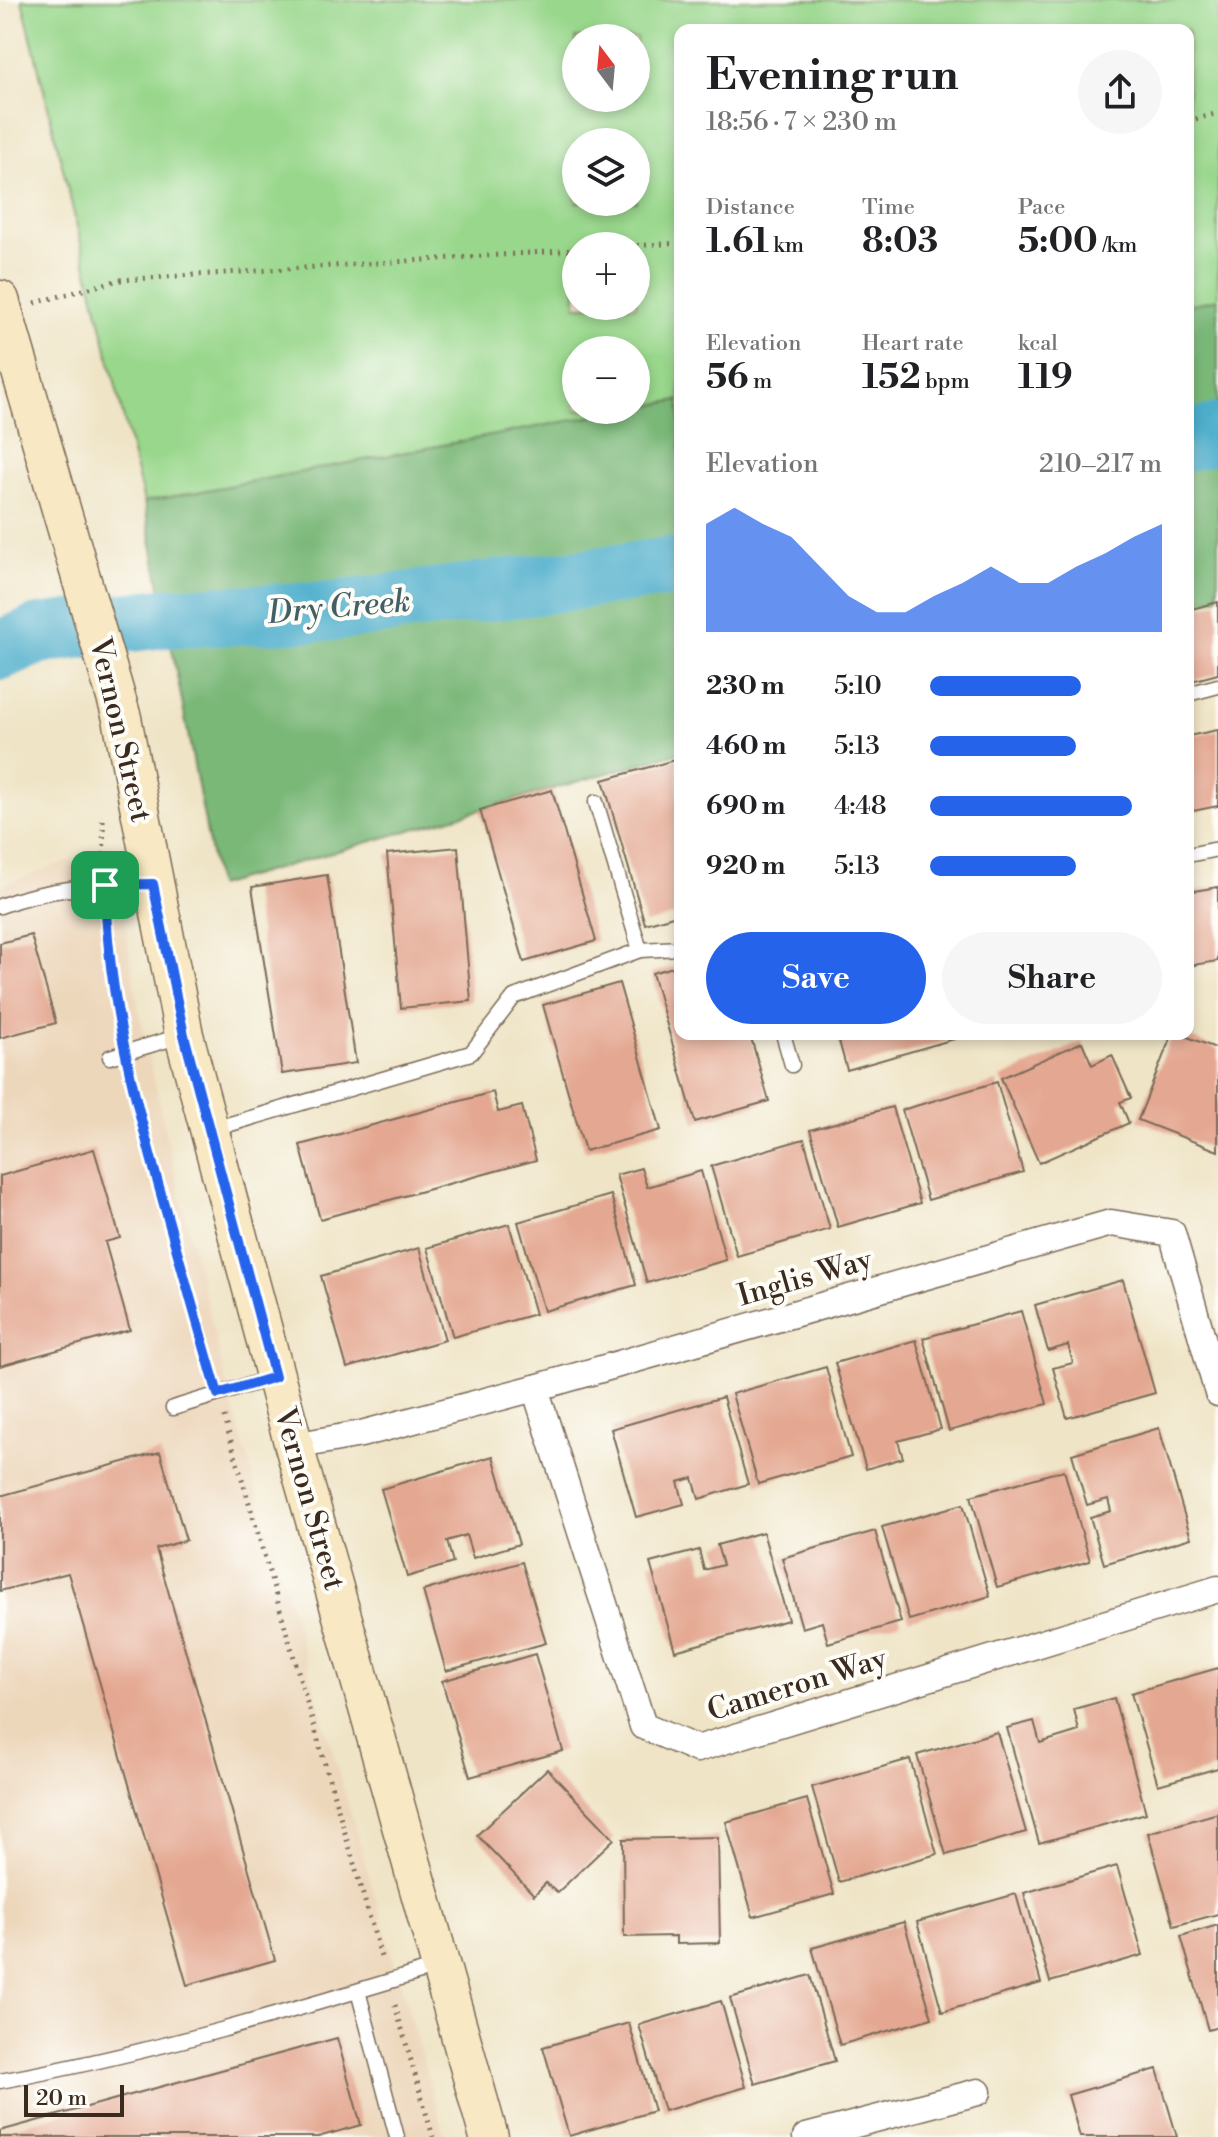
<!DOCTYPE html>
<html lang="en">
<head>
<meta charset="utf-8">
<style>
	:root { --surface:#fff; --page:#f6f6f6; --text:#202124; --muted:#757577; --accent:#2563eb }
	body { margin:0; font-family:"Libre Bodoni",serif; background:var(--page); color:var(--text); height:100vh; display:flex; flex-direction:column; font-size:30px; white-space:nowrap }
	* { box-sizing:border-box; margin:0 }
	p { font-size:26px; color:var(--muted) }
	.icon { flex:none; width:44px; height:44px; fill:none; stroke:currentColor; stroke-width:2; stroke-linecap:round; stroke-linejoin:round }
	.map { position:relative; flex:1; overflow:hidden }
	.details { position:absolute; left:674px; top:24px; width:520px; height:1016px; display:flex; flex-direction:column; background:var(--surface); border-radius:16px; box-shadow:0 4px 12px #0003 }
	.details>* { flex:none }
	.needle { width:52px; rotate:344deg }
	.fabs { position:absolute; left:562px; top:24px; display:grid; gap:16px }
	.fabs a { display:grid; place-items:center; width:88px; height:88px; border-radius:50%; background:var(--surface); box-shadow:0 4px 12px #0003; font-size:40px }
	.scale { position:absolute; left:24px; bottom:20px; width:100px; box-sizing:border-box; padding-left:8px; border:4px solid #3b2a1e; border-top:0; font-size:22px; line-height:28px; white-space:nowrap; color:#3b2a1e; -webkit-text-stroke:6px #fdfcf7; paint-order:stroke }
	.pin { position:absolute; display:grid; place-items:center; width:68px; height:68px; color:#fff; margin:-34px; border-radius:16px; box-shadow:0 4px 12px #0006 }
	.round { display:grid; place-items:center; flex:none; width:84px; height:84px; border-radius:42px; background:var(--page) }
	.overview { display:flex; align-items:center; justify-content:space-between; height:136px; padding:0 32px }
	h1 { font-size:44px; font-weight:800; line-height:60px }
	.figures { display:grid; grid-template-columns:repeat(3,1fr); gap:12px; height:136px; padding:8px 32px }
	.figures div { display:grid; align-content:center }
	.figures b { font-size:34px; font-weight:800 }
	.figures small { font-size:22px; font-weight:400 }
	.figures p { font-size:22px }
	.chart { height:224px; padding:16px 32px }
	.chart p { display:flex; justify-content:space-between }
	.chart svg { width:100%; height:144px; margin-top:8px; fill:var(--accent); opacity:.7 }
	.button { display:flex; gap:16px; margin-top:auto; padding:16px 32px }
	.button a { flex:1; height:92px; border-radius:48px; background:var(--accent); color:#fff; font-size:32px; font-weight:800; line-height:92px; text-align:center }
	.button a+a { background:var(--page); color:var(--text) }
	ul { padding:0 32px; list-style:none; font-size:26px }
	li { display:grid; grid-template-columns:128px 96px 1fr; align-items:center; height:60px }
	li i { height:20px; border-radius:10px; background:var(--accent) }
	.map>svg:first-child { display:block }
	.built { fill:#edd7bb }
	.green { fill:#99d78c; stroke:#6a8055; stroke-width:2; fill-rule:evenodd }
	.forest { fill:#7ab878; stroke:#5a714b; stroke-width:2 }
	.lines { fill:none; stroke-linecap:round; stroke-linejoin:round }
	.river { stroke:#4daecc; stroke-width:60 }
	.building { fill:#e4a791 }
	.lane-casing { stroke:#7a6b59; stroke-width:17 }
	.street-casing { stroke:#7a6b59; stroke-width:29 }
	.secondary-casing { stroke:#7a6b59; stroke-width:41 }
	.path { stroke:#7a6b59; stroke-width:5; stroke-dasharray:2 6; stroke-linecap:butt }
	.lane { stroke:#fff; stroke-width:14 }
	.street { stroke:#fff; stroke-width:26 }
	.secondary { stroke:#f8e8c3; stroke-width:38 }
	.route-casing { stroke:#fff; stroke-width:16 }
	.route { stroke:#2563eb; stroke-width:10 }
	.labels { text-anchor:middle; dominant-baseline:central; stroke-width:8; stroke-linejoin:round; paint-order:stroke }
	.street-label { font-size:30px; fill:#3b2a1e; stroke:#fdfcf7 }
	.water-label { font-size:32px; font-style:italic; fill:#425f64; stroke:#fdfcf7 }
</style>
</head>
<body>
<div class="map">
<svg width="1218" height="2137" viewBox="0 0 1218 2137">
	<rect width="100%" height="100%" fill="#fdfcf7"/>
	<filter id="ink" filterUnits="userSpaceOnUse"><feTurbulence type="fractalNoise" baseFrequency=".0125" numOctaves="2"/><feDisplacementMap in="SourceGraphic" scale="16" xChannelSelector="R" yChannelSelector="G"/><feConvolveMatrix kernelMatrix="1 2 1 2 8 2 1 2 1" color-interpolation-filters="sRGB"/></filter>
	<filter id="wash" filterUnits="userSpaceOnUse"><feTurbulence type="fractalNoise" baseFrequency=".006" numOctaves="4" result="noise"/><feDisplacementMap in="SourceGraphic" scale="32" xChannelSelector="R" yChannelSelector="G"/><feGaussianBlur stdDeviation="1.8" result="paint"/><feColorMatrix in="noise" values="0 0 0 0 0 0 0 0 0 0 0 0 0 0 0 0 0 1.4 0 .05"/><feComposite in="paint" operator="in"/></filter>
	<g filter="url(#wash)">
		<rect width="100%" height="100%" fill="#efe4c6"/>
		<!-- built -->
		<path class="built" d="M 68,861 L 116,863 L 137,1002 L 177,1183 L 233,1409 L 445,2137 L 0,2137 L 0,886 Z"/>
		<!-- green -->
		<path class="green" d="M 22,0 L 1218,0 L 1218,299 L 1188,305 L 1188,30 L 680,30 L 680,400 L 636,408 L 636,350 L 576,350 L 576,410 L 626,410 L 144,502 ZM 576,38 L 636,38 L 636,98 L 576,98 ZM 576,142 L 636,142 L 636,202 L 576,202 ZM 576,246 L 636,246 L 636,306 L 576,306 Z"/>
		<!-- forest -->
		<g class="forest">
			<path d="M 1218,299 L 1218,597 L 1188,605 L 1188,305 Z"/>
			<path d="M 680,400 L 680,752 L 217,886 L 144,502 L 626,410 L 636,410 L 636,408 Z"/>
		</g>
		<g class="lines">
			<!-- river -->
			<g class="river">
				<path d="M 1188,441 L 1218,433"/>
				<path d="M 0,650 L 39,634 L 163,618 L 336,611 L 680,566"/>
			</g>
		</g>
		<g id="blocks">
			<!-- building -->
			<g class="building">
				<path d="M 1218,602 L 1218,674 L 1188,682 L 1188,610 Z"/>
				<path d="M 1218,730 L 1218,806 L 1188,812 L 1188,736 Z"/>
				<path d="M 678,759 L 680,914 L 645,924 L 603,780 Z"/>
				<path d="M 552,790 L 596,941 L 524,962 L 480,810 Z"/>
				<path d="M 458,847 L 471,1001 L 401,1008 L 387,854 Z"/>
				<path d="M 327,875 L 356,1063 L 282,1074 L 252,887 Z"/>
				<path d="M 1218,887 L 1218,961 L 1188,966 L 1188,892 Z"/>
				<path d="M 31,935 L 56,1023 L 0,1038 L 0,943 Z"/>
				<path d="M 680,965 L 680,1034 L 750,1034 L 769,1101 L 695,1122 L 652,973 Z"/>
				<path d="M 619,983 L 661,1130 L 585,1151 L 543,1005 Z"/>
				<path d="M 837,1034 L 968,1034 L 968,1035 L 847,1070 Z"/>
				<path d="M 1172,1034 L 1180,1034 L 1218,1049 L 1218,1151 L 1138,1120 Z"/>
				<path d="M 1082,1042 L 1092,1065 L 1112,1055 L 1131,1098 L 1120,1102 L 1129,1123 L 1039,1163 L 1001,1078 Z"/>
				<path d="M 997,1082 L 1023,1172 L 928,1200 L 902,1110 Z"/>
				<path d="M 493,1092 L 498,1112 L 522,1106 L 536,1160 L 320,1219 L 300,1145 Z"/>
				<path d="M 892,1107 L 920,1203 L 838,1227 L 810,1130 Z"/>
				<path d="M 804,1139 L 830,1229 L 737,1256 L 711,1166 Z"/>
				<path d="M 94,1149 L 120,1238 L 105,1242 L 130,1330 L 0,1366 L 0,1176 Z"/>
				<path d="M 641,1168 L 647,1187 L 701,1171 L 726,1260 L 647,1283 L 616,1175 Z"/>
				<path d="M 611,1195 L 636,1285 L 544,1311 L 518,1222 Z"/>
				<path d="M 509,1224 L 535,1314 L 453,1337 L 427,1248 Z"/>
				<path d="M 419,1248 L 445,1340 L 347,1368 L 321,1276 Z"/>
				<path d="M 1123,1280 L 1155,1393 L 1067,1418 L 1053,1368 L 1073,1363 L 1068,1345 L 1048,1351 L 1035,1305 Z"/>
				<path d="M 1021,1311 L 1047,1404 L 949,1431 L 923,1338 Z"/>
				<path d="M 916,1340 L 941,1429 L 898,1441 L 903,1458 L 866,1469 L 835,1363 Z"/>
				<path d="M 826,1367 L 851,1457 L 758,1484 L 732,1394 Z"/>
				<path d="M 723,1397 L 748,1484 L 699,1499 L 693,1478 L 678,1482 L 684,1504 L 636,1517 L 611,1429 Z"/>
				<path d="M 1159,1428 L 1191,1538 L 1104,1564 L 1090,1517 L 1111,1511 L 1108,1499 L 1087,1505 L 1072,1454 Z"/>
				<path d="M 160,1452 L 186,1540 L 156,1549 L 275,1960 L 187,1985 L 68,1573 L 0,1591 L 0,1496 Z"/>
				<path d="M 493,1456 L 519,1544 L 473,1558 L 466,1535 L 447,1541 L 453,1563 L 407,1577 L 381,1489 Z"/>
				<path d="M 1064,1470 L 1090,1561 L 997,1587 L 971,1496 Z"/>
				<path d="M 963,1504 L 990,1596 L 909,1620 L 882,1527 Z"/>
				<path d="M 875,1531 L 901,1622 L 828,1643 L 822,1622 L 802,1628 L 782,1558 Z"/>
				<path d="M 763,1532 L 788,1620 L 675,1651 L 650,1563 L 699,1550 L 704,1570 L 723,1565 L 717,1545 Z"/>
				<path d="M 522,1562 L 546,1643 L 446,1671 L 423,1591 Z"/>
				<path d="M 535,1654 L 563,1751 L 470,1777 L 442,1681 Z"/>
				<path d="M 1218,1668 L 1218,1768 L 1158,1785 L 1131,1693 Z"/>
				<path d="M 1114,1698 L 1146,1813 L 1039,1843 L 1007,1728 L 1034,1721 L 1040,1743 L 1079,1731 L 1074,1709 Z"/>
				<path d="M 997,1732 L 1026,1832 L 946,1855 L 917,1755 Z"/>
				<path d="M 910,1759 L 937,1854 L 839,1882 L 812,1787 Z"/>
				<path d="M 547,1769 L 614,1839 L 557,1893 L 546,1883 L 534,1895 L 477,1835 Z"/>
				<path d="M 807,1799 L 834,1894 L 753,1917 L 726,1822 Z"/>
				<path d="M 1218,1813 L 1218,1914 L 1174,1926 L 1148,1833 Z"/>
				<path d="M 718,1837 L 720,1943 L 676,1944 L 676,1936 L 624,1937 L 623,1839 Z"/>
				<path d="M 1117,1866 L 1143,1955 L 1050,1982 L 1024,1893 Z"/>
				<path d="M 1016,1894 L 1041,1983 L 942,2012 L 917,1922 Z"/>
				<path d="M 904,1922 L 932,2018 L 840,2045 L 812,1948 Z"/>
				<path d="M 1218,1925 L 1218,2027 L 1208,2030 L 1181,1936 Z"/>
				<path d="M 810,1975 L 835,2061 L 755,2084 L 730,1998 Z"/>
				<path d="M 721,2001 L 746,2087 L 664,2111 L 639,2025 Z"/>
				<path d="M 629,2023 L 654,2111 L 569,2136 L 543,2047 Z"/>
				<path d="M 337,2038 L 361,2125 L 318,2137 L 0,2137 L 0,2131 Z"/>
				<path d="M 1157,2069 L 1177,2137 L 1080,2137 L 1068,2095 Z"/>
			</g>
		</g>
	</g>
	<g filter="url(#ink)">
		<use href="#blocks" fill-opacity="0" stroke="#7a6b59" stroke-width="2"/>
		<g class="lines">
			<!-- lane casing -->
			<g class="lane-casing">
				<g id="lane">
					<path d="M 1188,694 L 1218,686"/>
					<path d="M 1188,855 L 1218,849"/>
					<path d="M 0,906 C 48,887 101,885 153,884"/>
					<path d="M 640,950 L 680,948"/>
					<path d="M 783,1034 L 792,1065"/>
					<path d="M 110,1057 L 184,1035"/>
					<path d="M 210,1130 L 471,1053 L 514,997 L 640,950 L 596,802"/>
					<path d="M 173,1408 L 275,1377"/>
					<path d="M 358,1991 L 397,2137"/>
					<path d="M 0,2081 C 150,2054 295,2010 440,1966"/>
				</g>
			</g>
			<!-- street casing -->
			<g class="street-casing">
				<g id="street">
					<path d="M 535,1388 L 643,1726 L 697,1749 L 1218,1589"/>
					<path d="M 294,1446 L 361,1434 L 535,1388 L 1111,1223 L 1172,1233 L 1218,1393"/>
					<path d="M 806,2137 L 978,2092"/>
				</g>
			</g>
			<!-- secondary casing -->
			<g class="secondary-casing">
				<path id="secondary" d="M 0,300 L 122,718 L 184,1035 L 294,1446 L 489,2137"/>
			</g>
			<!-- path -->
			<g class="path">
				<path d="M 1188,121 L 1218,113"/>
				<path d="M 629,246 L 680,243"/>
				<path d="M 35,303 L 119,280 L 576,250"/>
				<path d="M 103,820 L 104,862"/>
				<path d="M 105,908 L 107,939 L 121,1029"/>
				<path d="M 129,1074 L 211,1373"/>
				<path d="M 224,1417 L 382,1960"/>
				<path d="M 395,2005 L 433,2137"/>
			</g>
			<!-- lane -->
			<use href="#lane" class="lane"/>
			<!-- street -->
			<use href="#street" class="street"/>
			<!-- secondary -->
			<use href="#secondary" class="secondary"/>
		</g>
	</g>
	<g class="lines" filter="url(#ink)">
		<!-- route casing -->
		<g class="route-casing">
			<path id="route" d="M 153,884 L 184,1035 L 275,1377 L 218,1394 C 199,1330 181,1265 163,1201 C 134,1098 107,993 105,885 Z"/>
		</g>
		<!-- route -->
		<use href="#route" class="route"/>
	</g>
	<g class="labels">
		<!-- street labels -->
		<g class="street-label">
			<text transform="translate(120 730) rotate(77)">Vernon Street</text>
			<text transform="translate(805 1278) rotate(-16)">Inglis Way</text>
			<text transform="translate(309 1499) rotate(74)">Vernon Street</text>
			<text transform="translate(797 1685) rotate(-17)">Cameron Way</text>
		</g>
		<!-- water labels -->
		<g class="water-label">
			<text transform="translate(339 607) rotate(-5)">Dry Creek</text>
		</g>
	</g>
</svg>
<div class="fabs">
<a><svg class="needle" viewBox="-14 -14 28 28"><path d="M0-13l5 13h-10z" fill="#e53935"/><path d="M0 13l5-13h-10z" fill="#757577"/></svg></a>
<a><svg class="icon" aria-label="layers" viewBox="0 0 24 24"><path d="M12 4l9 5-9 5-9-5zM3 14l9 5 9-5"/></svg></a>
<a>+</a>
<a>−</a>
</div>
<div class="scale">20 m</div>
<div class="pin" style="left:105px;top:885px;background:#1e9e55"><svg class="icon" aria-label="arrive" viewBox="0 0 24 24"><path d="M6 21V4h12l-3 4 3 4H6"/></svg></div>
<section class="details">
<div class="overview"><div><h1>Evening run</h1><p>18:56 · 7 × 230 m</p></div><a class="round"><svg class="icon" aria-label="share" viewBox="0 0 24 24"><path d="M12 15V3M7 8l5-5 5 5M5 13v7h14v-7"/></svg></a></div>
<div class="figures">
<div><p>Distance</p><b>1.61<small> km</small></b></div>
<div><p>Time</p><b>8:03</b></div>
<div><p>Pace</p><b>5:00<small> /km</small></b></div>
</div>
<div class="figures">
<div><p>Elevation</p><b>56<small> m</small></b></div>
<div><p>Heart rate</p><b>152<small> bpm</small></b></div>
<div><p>kcal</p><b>119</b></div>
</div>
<div class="chart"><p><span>Elevation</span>210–217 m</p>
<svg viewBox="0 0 160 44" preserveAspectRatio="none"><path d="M0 44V11L10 6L20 11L30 15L40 24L50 33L60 38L70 38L80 33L90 29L100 24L110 29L120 29L130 24L140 20L150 15L160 11V44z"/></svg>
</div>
<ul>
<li><b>230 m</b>5:10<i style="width:65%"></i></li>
<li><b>460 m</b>5:13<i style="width:63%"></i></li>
<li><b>690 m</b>4:48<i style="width:87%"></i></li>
<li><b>920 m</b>5:13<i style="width:63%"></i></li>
</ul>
<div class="button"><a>Save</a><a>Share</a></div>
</section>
</div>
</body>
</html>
